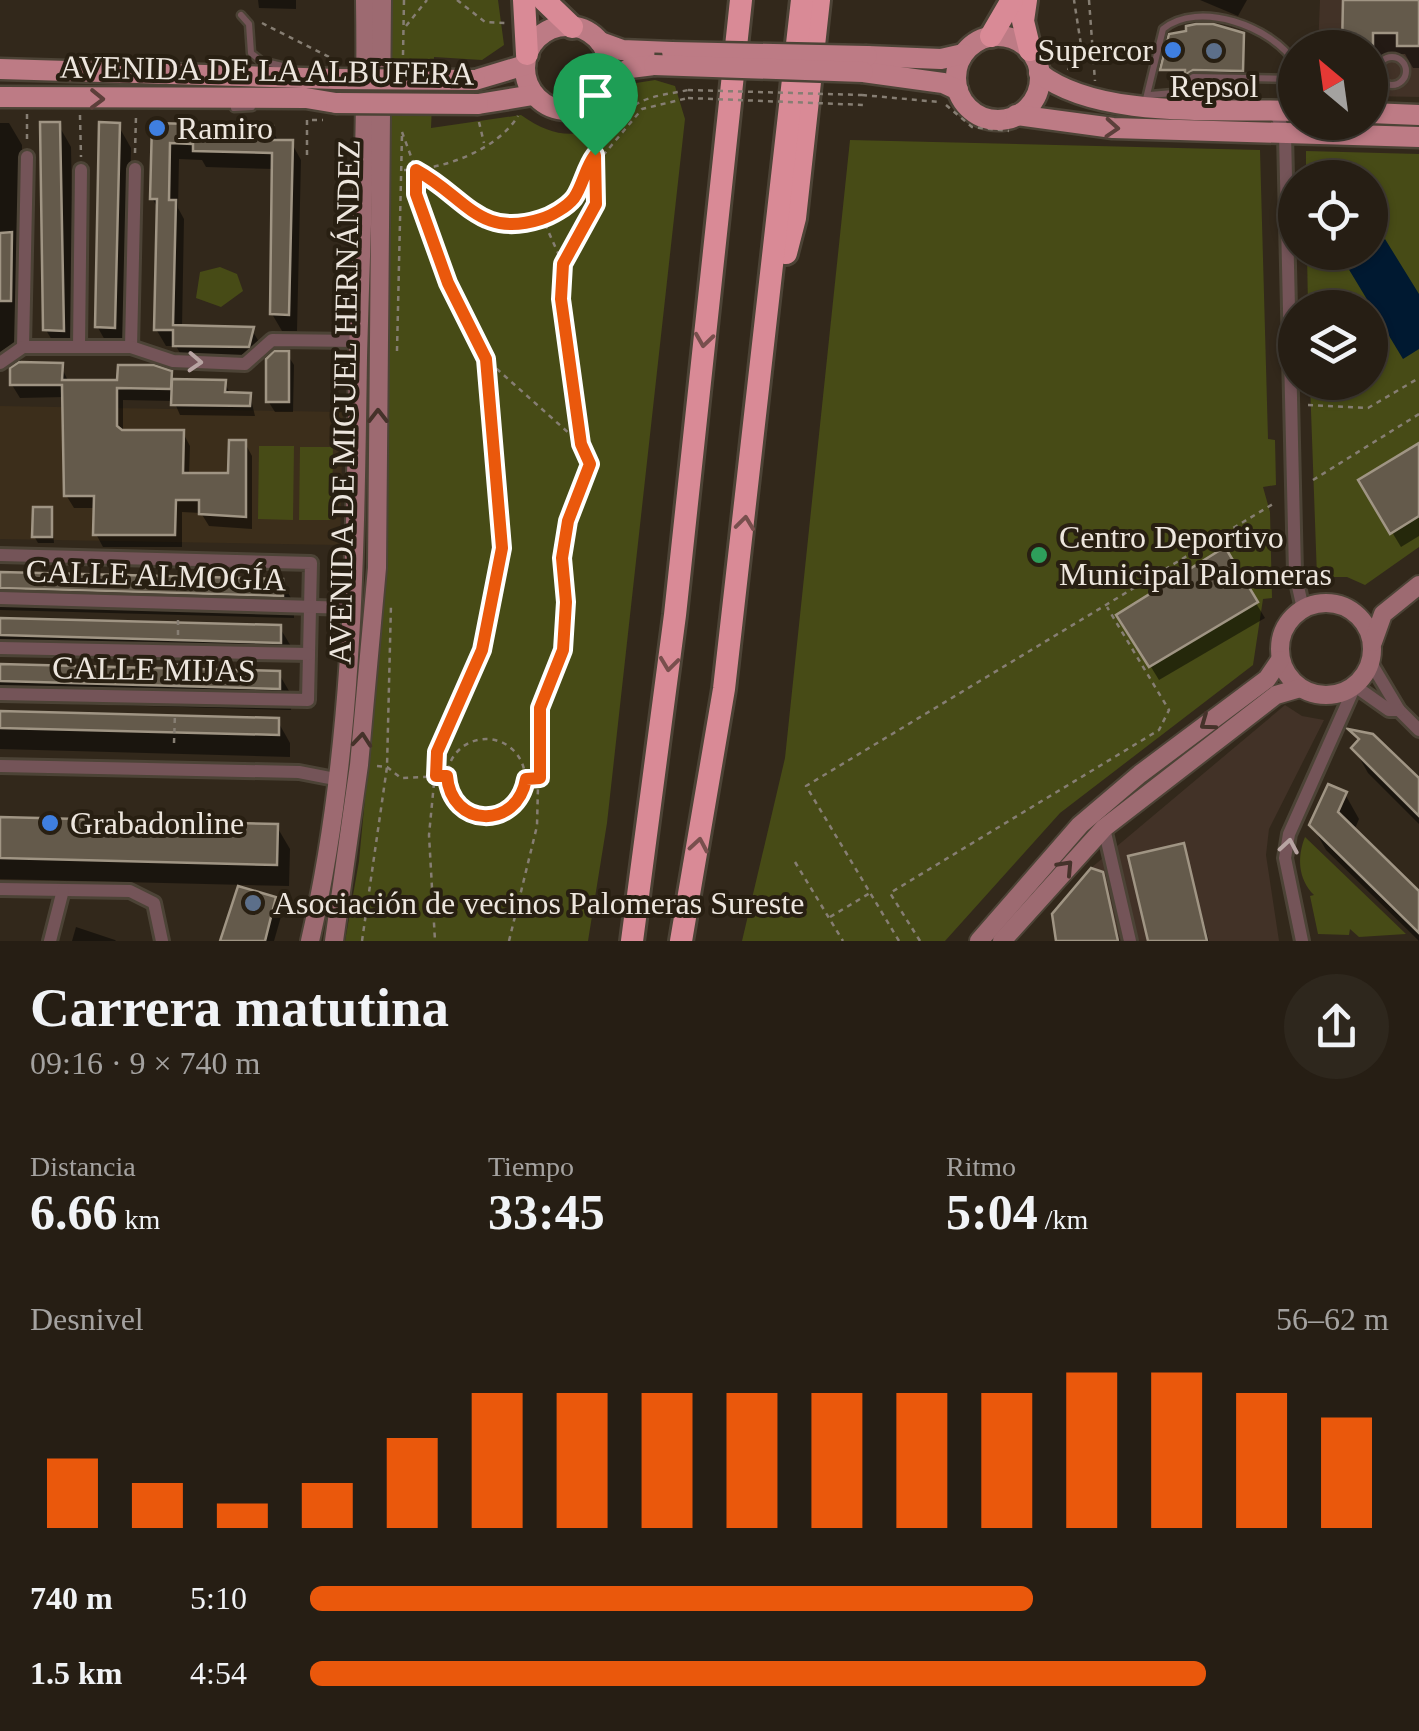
<!DOCTYPE html>
<html lang="es">
<head>
<meta charset="utf-8">
<style>
	:root { --surface:#261e14; --page:#2e271d; --text:#f1f3f6; --muted:#a4a2a0; --line:#423c34; --accent:#ea580c }
	body { margin:0; font-family:Georgia,serif; background:var(--page); color:var(--text); height:100vh; display:flex; flex-direction:column; font-size:38px; white-space:nowrap }
	* { box-sizing:border-box; margin:0 }
	p { font-size:32px; color:var(--muted) }
	.icon { flex:none; width:55px; height:55px; fill:none; stroke:currentColor; stroke-width:2; stroke-linecap:round; stroke-linejoin:round }
	.map { position:relative; height:941px; overflow:hidden }
	.panel { display:flex; flex-direction:column; background:var(--surface); flex:1 }
	.panel>* { flex:none }
	.needle { width:65px; rotate:331deg }
	.tools { position:absolute; left:1278px; top:30px; display:grid; gap:20px }
	.tools a { display:grid; place-items:center; width:110px; height:110px; border-radius:50%; background:var(--surface); box-shadow:0 2px 8px #0004,0 0 0 2px var(--line); font-size:50px }
	.pin { position:absolute; display:grid; place-items:center; width:85px; height:85px; color:#fff; margin:-102px -42px; border-radius:50% 50% 50% 0; rotate:-45deg; box-shadow:0 0 10px #0007 }
	.pin .icon { rotate:45deg }
	.round { display:grid; place-items:center; flex:none; width:105px; height:105px; border-radius:52px; background:var(--page) }
	.summary { display:flex; align-items:center; justify-content:space-between; height:170px; padding:0 30px }
	h1 { font-size:55px; font-weight:700; line-height:75px }
	.figures { display:grid; grid-template-columns:repeat(3,1fr); gap:15px; height:170px; padding:10px 30px }
	.figures div { display:grid; align-content:center }
	.figures b { font-size:50px; font-weight:700 }
	.figures small { font-size:28px; font-weight:400 }
	.figures p { font-size:28px }
	.chart { height:280px; padding:20px 30px }
	.chart p { display:flex; justify-content:space-between }
	.chart svg { width:100%; height:180px; margin-top:10px; stroke:var(--accent); stroke-width:6 }
	ul { padding:0 30px; list-style:none; font-size:32px }
	li { display:grid; grid-template-columns:160px 120px 1fr; align-items:center; height:75px }
	li i { height:25px; border-radius:12px; background:var(--accent) }
	.map>svg:first-child { display:block }
	.industrial { fill:#423227 }
	.built { fill:#3c2e1b }
	.green { fill:#474b16 }
	.water { fill:#001931 }
	.shadow { fill:#0007 }
	.building { fill:#645a4b; stroke:#a09584; stroke-width:2.5 }
	.lines { fill:none; stroke-linecap:round; stroke-linejoin:round }
	.lane-casing { stroke:#4c4336; stroke-width:11 }
	.street-casing { stroke:#4c4336; stroke-width:18 }
	.secondary-casing { stroke:#4c4336; stroke-width:22 }
	.primary-casing { stroke:#4c4336; stroke-width:25 }
	.highway-casing { stroke:#4c4336; stroke-width:28 }
	.path { stroke:#867e73; stroke-width:2.5; stroke-dasharray:5 5; stroke-linecap:butt }
	.lane { stroke:#745458; stroke-width:6 }
	.street { stroke:#745458; stroke-width:12 }
	.secondary { stroke:#9d6a71; stroke-width:18 }
	.primary { stroke:#bd7b85; stroke-width:20 }
	.highway { stroke:#d98a96; stroke-width:22 }
	.primary-bridge-casing { stroke:#4c4336; stroke-width:25; stroke-linecap:butt }
	.path-bridge { stroke:#867e73; stroke-width:2.5; stroke-dasharray:5 5; stroke-linecap:butt }
	.primary-bridge { stroke:#bd7b85; stroke-width:20 }
	.oneway { stroke:#5c3f3a }
	.oneway2 { stroke:#784f4d }
	.oneway3 { stroke:#b7a4a2 }
	.oneway4 { stroke:#45322a }
	.route-casing { stroke:#fff; stroke-width:20 }
	.route { stroke:#ea580c; stroke-width:12 }
	.shop-dot { fill:#3f7fe0; stroke:#281f12; stroke-width:4 }
	.service-dot { fill:#5c6f8a; stroke:#281f12; stroke-width:4 }
	.leisure-dot { fill:#2e9e5b; stroke:#281f12; stroke-width:4 }
	.labels { text-anchor:middle; dominant-baseline:central; stroke-width:8; stroke-linejoin:round; paint-order:stroke }
	.poi-label { font-size:32px; fill:#ede6de; stroke:#281f12; text-anchor:start }
	.street-label { font-size:32px; fill:#ede6de; stroke:#281f12 }
</style>
</head>
<body>
<div class="map">
<svg width="1419" height="941" viewBox="0 0 1419 941">
	<rect width="100%" height="100%" fill="#32281b"/>
	<!-- industrial -->
	<g class="industrial">
		<path d="M 1320,0 L 1419,0 L 1419,97 L 1370,96 L 1370,48 L 1318,48 Z"/>
		<path d="M 1285,705 L 1302,716 L 1324,720 L 1269,829 L 1266,855 L 1279,941 L 1056,941 L 1052,914 L 1091,868 Z"/>
	</g>
	<!-- built -->
	<path class="built" d="M 0,406 L 343,412 L 340,545 L 0,539 Z"/>
	<!-- green -->
	<g class="green">
		<path d="M 392,0 L 498,0 L 504,45 L 482,60 L 434,57 L 431,128 L 521,115 C 573,152 605,131 636,83 L 655,80 L 675,86 L 685,119 L 607,823 L 588,941 L 345,941 L 359,861 L 376,683 Z"/>
		<path d="M 850,140 L 1260,150 L 1268,439 L 1275,440 L 1276,485 L 1263,487 L 1270,512 L 1272,598 L 1263,599 L 1253,665 L 1060,813 L 945,941 L 742,941 L 785,758 Z"/>
		<path d="M 1306,151 L 1419,154 L 1419,547 L 1365,585 L 1347,577 L 1317,577 L 1310,383 L 1370,382 L 1370,308 L 1308,307 L 1307,253 L 1370,252 L 1370,178 L 1306,177 Z"/>
		<path d="M 220,267 L 237,274 L 243,291 L 221,307 L 196,298 L 200,272 Z"/>
		<path d="M 259,446 L 294,446 L 293,520 L 258,519 Z"/>
		<path d="M 300,447 L 333,447 L 332,520 L 299,520 Z"/>
		<path d="M 1305,837 L 1406,934 L 1359,937 L 1350,929 L 1349,935 L 1318,934 L 1310,896 L 1314,895 C 1298,879 1297,857 1305,837 Z"/>
	</g>
	<!-- water -->
	<path class="water" d="M 1385,239 L 1419,294 L 1419,349 L 1403,359 L 1345,263 L 1370,252 Z"/>
	<!-- shadow -->
	<g class="shadow">
		<path d="M 258,0 L 296,0 L 296,9 L 259,8 Z"/>
		<path d="M 1200,0 L 1247,0 L 1238,16 Z"/>
		<path d="M 1346,0 L 1419,0 L 1419,68 L 1413,68 L 1405,54 L 1384,54 L 1384,85 L 1370,85 L 1370,48 Z"/>
		<path d="M 1243,35 L 1244,73 L 1188,76 L 1163,69 Z"/>
		<path d="M 0,123 L 9,123 L 22,145 L 21,365 L 61,366 L 69,383 L 120,382 L 170,373 L 175,382 L 224,382 L 230,393 L 250,395 L 255,416 L 180,415 L 174,401 L 123,400 L 123,432 L 183,433 L 190,446 L 189,476 L 231,476 L 245,443 L 252,456 L 252,529 L 209,526 L 201,513 L 182,512 L 182,547 L 103,547 L 96,534 L 96,508 L 74,508 L 66,495 L 65,397 L 20,398 L 12,385 L 21,364 L 3,363 L 0,358 Z"/>
		<path d="M 58,124 L 71,147 L 75,353 L 59,352 L 46,330 Z"/>
		<path d="M 118,125 L 131,148 L 127,349 L 110,349 L 97,326 Z"/>
		<path d="M 154,126 L 271,129 L 279,142 L 291,142 L 301,160 L 297,331 L 282,331 L 272,314 L 274,169 L 206,167 L 202,160 L 179,159 L 178,208 L 184,219 L 182,328 L 252,330 L 262,347 L 259,364 L 185,362 L 176,346 L 166,346 L 156,329 L 159,210 L 152,198 Z"/>
		<path d="M 287,354 L 294,365 L 293,412 L 275,412 L 268,401 Z"/>
		<path d="M 1419,446 L 1419,536 L 1401,547 L 1361,481 Z"/>
		<path d="M 51,510 L 54,543 L 38,543 L 34,536 Z"/>
		<path d="M 1224,551 L 1265,618 L 1159,680 L 1119,615 Z"/>
		<path d="M 0,574 L 281,581 L 294,603 L 294,618 L 0,610 Z"/>
		<path d="M 0,621 L 280,628 L 292,648 L 291,662 L 0,655 Z"/>
		<path d="M 0,667 L 279,674 L 292,696 L 291,710 L 0,702 Z"/>
		<path d="M 0,713 L 277,720 L 290,743 L 290,757 L 0,749 Z"/>
		<path d="M 1353,733 L 1419,781 L 1419,824 L 1368,773 L 1354,748 L 1359,743 Z"/>
		<path d="M 1345,794 L 1359,819 L 1354,831 L 1419,891 L 1419,941 L 1326,850 L 1312,825 Z"/>
		<path d="M 0,820 L 277,827 L 290,849 L 289,886 L 0,879 Z"/>
		<path d="M 1183,845 L 1209,941 L 1150,941 Z"/>
		<path d="M 1101,874 L 1120,941 L 1059,941 Z"/>
		<path d="M 275,899 L 282,913 L 274,941 L 223,941 Z"/>
		<path d="M 76,927 L 115,940 L 116,941 L 72,941 Z"/>
	</g>
	<!-- building -->
	<g class="building">
		<path d="M 1343,0 L 1419,0 L 1419,46 L 1397,46 L 1397,33 L 1373,33 L 1373,48 L 1342,48 Z"/>
		<path d="M 1213,24 L 1244,33 L 1243,71 L 1193,70 L 1185,75 L 1185,70 L 1160,70 L 1169,34 L 1186,31 L 1186,26 L 1196,24 Z"/>
		<path d="M 40,122 L 60,122 L 64,331 L 43,330 Z"/>
		<path d="M 99,122 L 120,123 L 115,328 L 95,327 Z"/>
		<path d="M 152,123 L 273,126 L 272,140 L 293,140 L 289,315 L 270,314 L 272,153 L 193,151 L 193,144 L 170,143 L 169,200 L 176,200 L 173,325 L 254,327 L 249,347 L 173,346 L 173,330 L 154,330 L 157,199 L 150,199 Z"/>
		<path d="M 12,232 L 11,301 L 0,301 L 0,233 Z"/>
		<path d="M 274,351 L 289,351 L 289,402 L 266,402 L 266,359 Z"/>
		<path d="M 19,362 L 63,363 L 62,380 L 117,380 L 118,365 L 154,365 L 172,371 L 171,389 L 117,388 L 117,426 L 122,430 L 184,430 L 183,473 L 228,473 L 229,440 L 246,440 L 246,517 L 199,514 L 199,500 L 176,500 L 175,535 L 93,535 L 94,496 L 64,496 L 62,385 L 10,385 L 10,368 Z"/>
		<path d="M 172,379 L 226,380 L 225,392 L 251,393 L 250,406 L 171,405 Z"/>
		<path d="M 1419,443 L 1419,516 L 1390,534 L 1358,480 Z"/>
		<path d="M 33,507 L 52,507 L 52,537 L 32,537 Z"/>
		<path d="M 1225,547 L 1258,602 L 1149,667 L 1116,615 Z"/>
		<path d="M 0,572 L 283,579 L 283,596 L 0,588 Z"/>
		<path d="M 0,618 L 281,625 L 281,643 L 0,635 Z"/>
		<path d="M 0,664 L 280,671 L 280,689 L 0,681 Z"/>
		<path d="M 0,711 L 279,718 L 279,735 L 0,728 Z"/>
		<path d="M 1348,729 L 1373,734 L 1419,778 L 1419,816 L 1351,748 L 1359,739 Z"/>
		<path d="M 1328,784 L 1347,792 L 1338,812 L 1419,891 L 1419,933 L 1309,825 Z"/>
		<path d="M 0,817 L 278,824 L 277,865 L 0,858 Z"/>
		<path d="M 1184,843 L 1207,941 L 1148,941 L 1128,856 Z"/>
		<path d="M 1091,868 L 1103,872 L 1118,941 L 1056,941 L 1052,914 Z"/>
		<path d="M 238,886 L 276,897 L 265,941 L 220,941 Z"/>
	</g>
	<g class="lines">
		<!-- lane casing -->
		<g class="lane-casing">
			<g id="lane">
				<path d="M 241,15 L 249,24 L 251,53 L 261,61 L 291,68"/>
				<circle cx="1392" cy="71" r="14"/>
				<path d="M 1150,95 L 1173,93 L 1193,77 L 1295,79"/>
				<path d="M 1145,103 L 1163,29 C 1198,0 1272,26 1295,63"/>
				<path d="M 234,108 L 252,107"/>
			</g>
		</g>
		<!-- street casing -->
		<g class="street-casing">
			<g id="street">
				<path d="M 1268,110 L 1277,116 L 1285,134 L 1295,573 L 1303,609"/>
				<path d="M 23,347 L 27,157"/>
				<path d="M 79,347 L 81,170"/>
				<path d="M 131,347 L 135,169"/>
				<path d="M 0,363 L 23,347 L 131,347 L 173,361 L 245,364 L 272,340 L 359,341"/>
				<path d="M 0,555 L 311,563 L 308,700 L 0,694"/>
				<path d="M 0,598 L 351,608"/>
				<path d="M 0,648 L 309,654"/>
				<path d="M 1371,663 L 1399,710 L 1419,730"/>
				<path d="M 0,766 L 299,772 L 335,779 L 339,784"/>
				<path d="M 1104,828 L 1130,941"/>
				<path d="M 0,889 L 130,891 L 154,903 L 162,941"/>
				<path d="M 50,941 L 63,890"/>
				<path d="M 1302,941 L 1285,858 L 1289,834 L 1355,686 L 1389,710 L 1399,710"/>
			</g>
		</g>
		<!-- secondary casing -->
		<g class="secondary-casing">
			<g id="secondary">
				<circle cx="1326" cy="649" r="46"/>
				<path d="M 1373,642 L 1383,614 L 1419,585"/>
				<path d="M 310,941 C 354,751 355,552 358,358 C 361,238 367,119 365,0"/>
				<path d="M 334,941 L 359,765 L 377,568 L 382,0"/>
				<path d="M 979,941 L 1080,825 L 1140,774 L 1267,679 L 1280,660"/>
				<path d="M 1002,941 L 1104,828 L 1276,695 L 1300,688"/>
			</g>
		</g>
		<!-- primary casing -->
		<g class="primary-casing">
			<g id="primary">
				<circle cx="567" cy="68" r="42"/>
				<circle cx="998" cy="78" r="42"/>
				<path d="M 600,42 L 622,50 L 672,52"/>
				<path d="M 867,56 L 941,59 L 963,54"/>
				<path d="M 0,69 L 336,79"/>
				<path d="M 863,72 L 943,83 L 958,90"/>
				<path d="M 1039,73 C 1099,120 1221,108 1295,111"/>
				<path d="M 475,80 L 525,65"/>
				<path d="M 608,81 L 630,68 L 654,65"/>
				<path d="M 0,97 L 306,98 L 336,103"/>
				<path d="M 478,104 L 533,95"/>
				<path d="M 1370,113 L 1419,115"/>
				<path d="M 1016,115 L 1113,128 L 1419,137"/>
			</g>
		</g>
		<!-- highway casing -->
		<g class="highway-casing">
			<g id="highway">
				<path d="M 524,0 L 527,54"/>
				<path d="M 544,0 L 572,27"/>
				<path d="M 1026,0 L 1023,21 L 1030,50"/>
				<path d="M 991,36 L 1012,0"/>
				<path d="M 786,253 L 795,218 L 819,0"/>
				<path d="M 632,941 L 675,615 L 741,0"/>
				<path d="M 681,941 L 724,689 L 802,0"/>
			</g>
		</g>
		<!-- path -->
		<g class="path">
			<path d="M 457,0 L 485,22 L 507,23"/>
			<path d="M 1089,0 L 1095,81"/>
			<path d="M 262,23 L 335,60"/>
			<path d="M 406,26 L 427,0"/>
			<path d="M 403,55 L 404,0"/>
			<path d="M 1068,70 L 1081,45 L 1074,0"/>
			<path d="M 862,95 L 939,102"/>
			<path d="M 946,105 L 972,127 L 1009,131"/>
			<path d="M 27,114 L 27,141"/>
			<path d="M 80,115 L 81,157"/>
			<path d="M 479,122 L 484,143"/>
			<path d="M 402,132 L 416,170 L 416,194 L 448,283 L 486,359 L 502,549 L 481,650 L 437,752 L 429,835 L 435,941"/>
			<path d="M 135,153 L 136,116"/>
			<path d="M 307,155 L 307,120 L 323,120"/>
			<path d="M 404,170 C 443,170 497,150 518,116"/>
			<path d="M 419,172 L 484,228 L 514,232 L 545,223 L 576,203 L 595,165 L 642,109 L 688,98"/>
			<path d="M 422,173 L 442,184 L 490,225 C 593,241 575,142 635,105 C 650,95 671,94 688,90"/>
			<path d="M 545,224 L 562,262"/>
			<path d="M 397,351 L 402,135"/>
			<path d="M 489,362 L 580,443"/>
			<path d="M 1308,405 L 1368,408 L 1419,378"/>
			<path d="M 1313,480 L 1419,414"/>
			<path d="M 179,591 L 180,574"/>
			<path d="M 178,635 L 178,618"/>
			<path d="M 176,685 L 177,663"/>
			<circle cx="486" cy="778" r="39"/>
			<path d="M 174,743 L 175,713"/>
			<path d="M 377,766 L 387,767 L 401,778 L 446,776"/>
			<path d="M 795,862 L 843,941"/>
			<path d="M 830,917 L 870,893"/>
			<path d="M 362,941 L 387,767 L 391,604"/>
			<path d="M 509,941 L 537,826 L 540,708 L 563,650 L 566,602 L 562,558 L 568,521 L 590,464 L 581,444 L 561,299 L 563,264 L 596,204 L 595,126"/>
			<path d="M 899,941 L 806,786 L 1273,504"/>
			<path d="M 920,941 L 890,893 L 1159,730 L 1169,710 L 1107,607"/>
		</g>
		<!-- lane -->
		<use href="#lane" class="lane"/>
		<!-- street -->
		<use href="#street" class="street"/>
		<!-- secondary -->
		<use href="#secondary" class="secondary"/>
		<!-- primary -->
		<use href="#primary" class="primary"/>
		<!-- highway -->
		<use href="#highway" class="highway"/>
		<!-- primary-bridge casing -->
		<g class="primary-bridge-casing">
			<g id="primary-bridge">
				<path d="M 672,52 L 867,56"/>
				<path d="M 654,65 L 863,72"/>
				<path d="M 336,79 L 475,80"/>
				<path d="M 336,103 L 478,104"/>
			</g>
		</g>
		<!-- path-bridge -->
		<g class="path-bridge">
			<path d="M 688,90 L 862,95"/>
			<path d="M 688,98 L 864,105"/>
		</g>
		<!-- primary-bridge -->
		<use href="#primary-bridge" class="primary-bridge"/>
	</g>
	<!-- one-way arrows -->
	<defs><path id="oneway-chevron" d="M-2-3.5L2.5 0L-2 3.5" fill="none" stroke-width="1.6" stroke-linecap="round" stroke-linejoin="round" transform="scale(2.5)"/></defs>
	<g class="oneway">
		<use href="#oneway-chevron" transform="translate(97 99) rotate(1)"/>
		<use href="#oneway-chevron" transform="translate(1112 128) rotate(4)"/>
	</g>
	<g class="oneway2">
		<use href="#oneway-chevron" transform="translate(704 340) rotate(98)"/>
		<use href="#oneway-chevron" transform="translate(745 523) rotate(-83)"/>
		<use href="#oneway-chevron" transform="translate(669 664) rotate(97)"/>
		<use href="#oneway-chevron" transform="translate(699 845) rotate(-80)"/>
	</g>
	<g class="oneway3">
		<use href="#oneway-chevron" transform="translate(195 362) rotate(3)"/>
		<use href="#oneway-chevron" transform="translate(1289 846) rotate(-80)"/>
	</g>
	<g class="oneway4">
		<use href="#oneway-chevron" transform="translate(378 416) rotate(-90)"/>
		<use href="#oneway-chevron" transform="translate(1207 723) rotate(144)"/>
		<use href="#oneway-chevron" transform="translate(362 740) rotate(-85)"/>
		<use href="#oneway-chevron" transform="translate(1066 867) rotate(-47)"/>
	</g>
	<g class="lines">
		<!-- route casing -->
		<g class="route-casing">
			<path id="route" d="M 595,155 L 596,204 L 563,264 L 561,299 L 581,444 L 590,464 L 568,521 L 562,558 L 566,602 L 563,650 L 540,708 L 540,778 L 526,779 C 517,830 451,828 447,776 L 436,776 L 437,752 L 482,650 L 502,548 L 486,359 L 448,283 L 416,194 L 416,170 C 466,197 479,239 541,219 C 551,216 567,207 574,198 C 583,185 585,168 595,155 Z"/>
		</g>
		<!-- route -->
		<use href="#route" class="route"/>
	</g>
	<!-- markers -->
	<g class="shop-dot">
		<circle cx="1173" cy="50" r="10"/>
		<circle cx="157" cy="128" r="10"/>
		<circle cx="50" cy="823" r="10"/>
	</g>
	<g class="service-dot">
		<circle cx="1214" cy="51" r="10"/>
		<circle cx="253" cy="903" r="10"/>
	</g>
	<circle class="leisure-dot" cx="1039" cy="555" r="10"/>
	<g class="labels">
		<!-- poi labels -->
		<g class="poi-label">
			<text x="1153" y="50" text-anchor="end">Supercor</text>
			<text x="1214" y="86" text-anchor="middle">Repsol</text>
			<text x="177" y="128">Ramiro</text>
			<text x="1059" y="537">Centro Deportivo<tspan x="1059" dy="37">Municipal Palomeras</tspan></text>
			<text x="70" y="823">Grabadonline</text>
			<text x="273" y="903">Asociación de vecinos Palomeras Sureste</text>
		</g>
		<!-- street labels -->
		<g class="street-label">
			<text transform="translate(267 70) rotate(1)">AVENIDA DE LA ALBUFERA</text>
			<text transform="translate(344 402) rotate(-89)">AVENIDA DE MIGUEL HERNÁNDEZ</text>
			<text transform="translate(156 575) rotate(2)">CALLE ALMOGÍA</text>
			<text transform="translate(154 669) rotate(1)">CALLE MIJAS</text>
		</g>
	</g>
</svg>
<div class="tools">
<a><svg class="needle" viewBox="-14 -14 28 28"><path d="M0-13l5 13h-10z" fill="#e53935"/><path d="M0 13l5-13h-10z" fill="#a4a2a0"/></svg></a>
<a><svg class="icon" aria-label="locate" viewBox="0 0 24 24"><circle cx="12" cy="12" r="6"/><path d="M12 2v4M12 18v4M2 12h4M18 12h4"/></svg></a>
<a><svg class="icon" aria-label="layers" viewBox="0 0 24 24"><path d="M12 4l9 5-9 5-9-5zM3 14l9 5 9-5"/></svg></a>
</div>
<div class="pin" style="left:595px;top:155px;background:#1e9e55"><svg class="icon" aria-label="arrive" viewBox="0 0 24 24"><path d="M6 21V4h12l-3 4 3 4H6"/></svg></div>
</div>
<section class="panel">
<div class="summary"><div><h1>Carrera matutina</h1><p>09:16 · 9 × 740 m</p></div><a class="round"><svg class="icon" aria-label="share" viewBox="0 0 24 24"><path d="M12 15V3M7 8l5-5 5 5M5 13v7h14v-7"/></svg></a></div>
<div class="figures">
<div><p>Distancia</p><b>6.66<small> km</small></b></div>
<div><p>Tiempo</p><b>33:45</b></div>
<div><p>Ritmo</p><b>5:04<small> /km</small></b></div>
</div>
<div class="chart"><p><span>Desnivel</span>56–62 m</p>
<svg viewBox="0 0 160 44" preserveAspectRatio="none"><path d="M5 44V27M15 44V33M25 44V38M35 44V33M45 44V22M55 44V11M65 44V11M75 44V11M85 44V11M95 44V11M105 44V11M115 44V11M125 44V6M135 44V6M145 44V11M155 44V17"/></svg>
</div>
<ul>
<li><b>740 m</b>5:10<i style="width:67%"></i></li>
<li><b>1.5 km</b>4:54<i style="width:83%"></i></li>
</ul>
</section>
</body>
</html>
